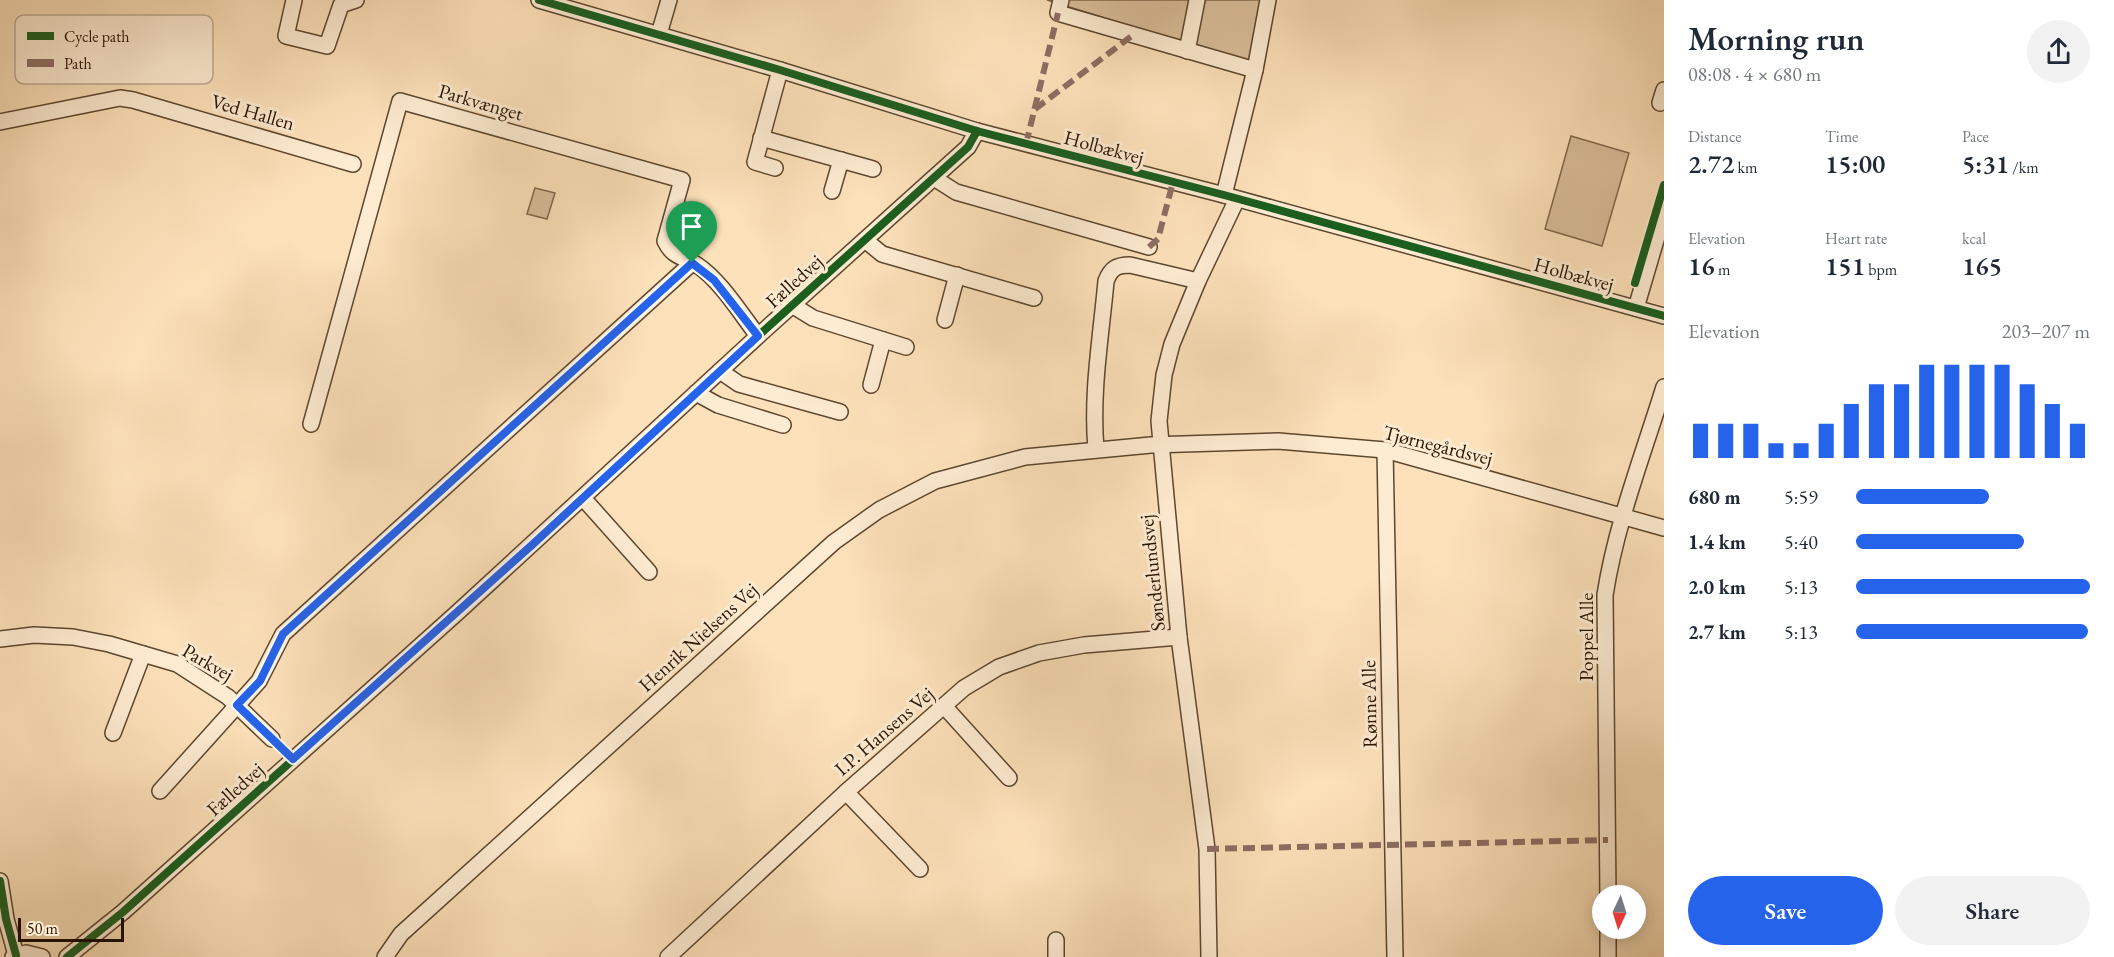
<!DOCTYPE html>
<html lang="en">
<head>
<meta charset="utf-8">
<style>
	:root { --surface:#fff; --page:#f2f2f3; --text:#1f2937; --muted:#747a83; --accent:#2563eb }
	body { margin:0; font-family:"EB Garamond",serif; background:var(--page); color:var(--text); height:100vh; display:flex; flex-direction:column; font-size:22px; white-space:nowrap }
	* { box-sizing:border-box; margin:0 }
	p { font-size:20px; color:var(--muted) }
	.icon { flex:none; width:33px; height:33px; fill:none; stroke:currentColor; stroke-width:2; stroke-linecap:round; stroke-linejoin:round }
	.map { position:relative; flex:1; overflow:hidden }
	.sheet { display:flex; flex-direction:column; background:var(--surface); width:450px }
	.sheet>* { flex:none }
	.needle { width:39px; rotate:184deg }
	.controls { position:absolute; left:1592px; top:885px; display:grid; gap:12px }
	.controls a { display:grid; place-items:center; width:54px; height:54px; border-radius:50%; background:var(--surface); box-shadow:0 3px 15px #0003; font-size:30px }
	.scale { position:absolute; left:18px; bottom:15px; width:106px; box-sizing:border-box; padding-left:6px; border:3px solid #281400; border-top:0; font-size:16px; line-height:21px; white-space:nowrap; color:#281400; -webkit-text-stroke:4px #feecd2; paint-order:stroke }
	.pin { position:absolute; display:grid; place-items:center; width:51px; height:51px; color:#fff; margin:-62px -26px; border-radius:50% 50% 50% 0; rotate:-45deg; box-shadow:0 0 6px #0007 }
	.pin .icon { rotate:45deg }
	.round { display:grid; place-items:center; flex:none; width:63px; height:63px; border-radius:32px; background:var(--page) }
	.headline { display:flex; align-items:center; justify-content:space-between; height:102px; padding:0 24px }
	h1 { font-size:33px; font-weight:600; line-height:45px }
	.figures { display:grid; grid-template-columns:repeat(3,1fr); gap:9px; height:102px; padding:6px 24px }
	.figures div { display:grid; align-content:center }
	.figures b { font-size:26px; font-weight:600 }
	.figures small { font-size:16px; font-weight:400 }
	.figures p { font-size:16px }
	.chart { height:168px; padding:12px 24px }
	.chart p { display:flex; justify-content:space-between }
	.chart svg { width:100%; height:108px; margin-top:6px; stroke:var(--accent); stroke-width:6 }
	.button { display:flex; gap:12px; margin-top:auto; padding:12px 24px }
	.button a { flex:1; height:69px; border-radius:36px; background:var(--accent); color:#fff; font-size:24px; font-weight:600; line-height:69px; text-align:center }
	.button a+a { background:var(--page); color:var(--text) }
	ul { padding:0 24px; list-style:none; font-size:20px }
	li { display:grid; grid-template-columns:96px 72px 1fr; align-items:center; height:45px }
	li i { height:15px; border-radius:8px; background:var(--accent) }
	main { display:flex; flex:1; min-height:0 }
	.map>svg:first-child { display:block }
	.green { fill:#d9be9a; stroke:#80694d; stroke-width:1.5 }
	.lines { fill:none; stroke-linecap:round; stroke-linejoin:round }
	.minor-casing { stroke:#5d472e; stroke-width:18 }
	.minor { stroke:#feecd2; stroke-width:15 }
	.quiet { stroke:#8d6e63; stroke-width:6; stroke-dasharray:12 6; stroke-linecap:butt }
	.cycleway-casing { stroke:#feecd2; stroke-width:11 }
	.cycleway { stroke:#1b5e20; stroke-width:8 }
	.route-casing { stroke:#fff; stroke-width:12 }
	.route { stroke:#2563eb; stroke-width:8 }
	.labels { text-anchor:middle; dominant-baseline:central; stroke-width:6; stroke-linejoin:round; paint-order:stroke }
	.street-label { font-size:20px; fill:#281400; stroke:#feecd2 }
	.key { fill:#feecd2; stroke:#beab93; stroke-width:1.5 }
	.key-label { font-size:16px; fill:#281400 }
</style>
</head>
<body>
<main>
<div class="map">
<svg width="1664" height="957" viewBox="0 0 1664 957">
	<rect width="100%" height="100%" fill="#fde1ba"/>
	<filter id="stains"><feTurbulence type="fractalNoise" baseFrequency=".00333" numOctaves="4"/><feColorMatrix values="0 0 0 0 .2 0 0 0 0 .09 0 0 0 0 .02 0 0 0 .5 -.17"/></filter>
	<radialGradient id="worn" r=".72"><stop offset=".6" stop-color="#630" stop-opacity="0"/><stop offset="1" stop-color="#630" stop-opacity=".3"/></radialGradient>
	<!-- green -->
	<g class="green">
		<path d="M 1047,0 L 1269,0 L 1256,65 Z"/>
		<path d="M 1571,136 L 1629,153 L 1602,246 L 1545,229 Z"/>
		<path d="M 535,188 L 555,193 L 547,219 L 527,214 Z"/>
	</g>
	<g class="lines">
		<!-- minor casing -->
		<g class="minor-casing">
			<g id="minor">
				<path d="M 294,0 L 286,36 L 327,46 L 341,5 L 356,0"/>
				<path d="M 539,0 L 780,70 L 977,131 L 1224,195 L 1664,316"/>
				<path d="M 1061,0 L 1058,13 L 1255,70 L 1268,0"/>
				<path d="M 659,34 L 669,0"/>
				<path d="M 1187,51 L 1197,0"/>
				<path d="M 1660,103 L 1664,90"/>
				<path d="M 0,122 L 120,98 L 133,100 L 353,164"/>
				<path d="M 761,138 L 873,169"/>
				<path d="M 775,168 L 755,162 L 780,70"/>
				<path d="M 934,178 L 956,192 L 1149,247"/>
				<path d="M 832,191 L 841,160"/>
				<path d="M 1224,195 L 1255,70"/>
				<path d="M 865,240 L 882,254 L 1034,298"/>
				<path d="M 792,305 L 813,318 L 906,347"/>
				<path d="M 1636,308 L 1664,213"/>
				<path d="M 945,320 L 957,275"/>
				<path d="M 720,371 L 739,384 L 840,412"/>
				<path d="M 871,385 L 883,340"/>
				<path d="M 696,393 L 718,405 L 783,425"/>
				<path d="M 311,424 L 400,101 L 682,180 L 665,241 C 673,258 683,256 697,265 C 720,280 741,314 758,336"/>
				<path d="M 1096,449 C 1091,393 1101,337 1106,281 C 1111,268 1117,265 1130,265 L 1198,281"/>
				<path d="M 1385,450 L 1395,957"/>
				<path d="M 583,498 L 649,572"/>
				<path d="M 0,639 L 34,635 L 73,637 L 109,644 L 177,664 L 228,697 L 272,739"/>
				<path d="M 944,706 L 1009,778"/>
				<path d="M 113,733 L 143,654"/>
				<path d="M 160,791 L 259,681 L 283,634 L 692,263"/>
				<path d="M 846,792 L 920,869"/>
				<path d="M 0,881 L 6,919 L 16,955"/>
				<path d="M 1608,896 L 1605,595 C 1616,524 1643,455 1664,387"/>
				<path d="M 1608,928 L 1608,957"/>
				<path d="M 13,957 L 26,953 L 42,957"/>
				<path d="M 67,957 L 123,912 L 458,612 L 758,336 L 968,147 L 977,131"/>
				<path d="M 385,957 L 401,934 L 834,542 L 879,510 L 935,481 L 1025,457 L 1151,445 L 1278,441 L 1385,450 L 1664,528"/>
				<path d="M 668,957 L 846,792 L 964,688 L 999,667 L 1039,653 L 1084,645 L 1179,637"/>
				<path d="M 1056,957 L 1056,940"/>
				<path d="M 1209,957 L 1207,849 L 1179,637 L 1159,421 L 1164,375 L 1172,344 L 1198,281 L 1237,199"/>
			</g>
		</g>
		<!-- minor -->
		<use href="#minor" class="minor"/>
		<!-- quiet -->
		<g class="quiet">
			<path d="M 1035,109 L 1133,35"/>
			<path d="M 1026,144 L 1058,13"/>
			<path d="M 1149,247 L 1158,239 L 1173,182"/>
			<path d="M 1207,849 L 1608,840"/>
		</g>
		<!-- cycleway casing -->
		<g class="cycleway-casing">
			<g id="cycleway">
				<path d="M 539,0 L 780,70 L 977,131 L 1224,195 L 1664,316"/>
				<path d="M 1635,283 L 1664,185"/>
				<path d="M 0,881 L 6,919 L 16,955"/>
				<path d="M 67,957 L 123,912 L 458,612 L 758,336 L 968,147 L 977,131"/>
			</g>
		</g>
		<!-- cycleway -->
		<use href="#cycleway" class="cycleway"/>
	</g>
	<g class="lines">
		<!-- route casing -->
		<g class="route-casing">
			<path id="route" d="M 692,263 L 714,280 L 758,336 L 532,545 L 293,759 L 237,705 L 260,681 L 283,634 Z"/>
		</g>
		<!-- route -->
		<use href="#route" class="route"/>
	</g>
	<g class="labels">
		<!-- street labels -->
		<g class="street-label">
			<text transform="translate(481 102) rotate(16)">Parkvænget</text>
			<text transform="translate(253 112) rotate(16)">Ved Hallen</text>
			<text transform="translate(1104 147) rotate(15)">Holbækvej</text>
			<text transform="translate(1574 274) rotate(15)">Holbækvej</text>
			<text transform="translate(794 281) rotate(-42)">Fælledvej</text>
			<text transform="translate(1438 445) rotate(14)">Tjørnegårdsvej</text>
			<text transform="translate(1152 573) rotate(-96)">Sønderlundsvej</text>
			<text transform="translate(698 637) rotate(-42)">Henrik Nielsens Vej</text>
			<text transform="translate(1586 637) rotate(-90)">Poppel Alle</text>
			<text transform="translate(208 662) rotate(30)">Parkvej</text>
			<text transform="translate(1369 704) rotate(-91)">Rønne Alle</text>
			<text transform="translate(884 731) rotate(-41)">I.P. Hansens Vej</text>
			<text transform="translate(235 789) rotate(-42)">Fælledvej</text>
		</g>
	</g>
	<!-- legend -->
	<rect x="15" y="15" width="198" height="69" rx="9" class="key"/>
	<rect x="27" y="32" width="27" height="8" fill="#1b5e20"/>
	<rect x="27" y="59" width="27" height="8" fill="#8d6e63"/>
	<g class="key-label">
		<text x="64" y="42">Cycle path</text>
		<text x="64" y="69">Path</text>
	</g>
	<rect width="100%" height="100%" filter="url(#stains)"/>
	<rect width="100%" height="100%" fill="url(#worn)"/>
</svg>
<div class="controls">
<a><svg class="needle" viewBox="-14 -14 28 28"><path d="M0-13l5 13h-10z" fill="#e53935"/><path d="M0 13l5-13h-10z" fill="#747a83"/></svg></a>
</div>
<div class="scale">50 m</div>
<div class="pin" style="left:692px;top:263px;background:#1e9e55"><svg class="icon" aria-label="arrive" viewBox="0 0 24 24"><path d="M6 21V4h12l-3 4 3 4H6"/></svg></div>
</div>
<section class="sheet">
<div class="headline"><div><h1>Morning run</h1><p>08:08 · 4 × 680 m</p></div><a class="round"><svg class="icon" aria-label="share" viewBox="0 0 24 24"><path d="M12 15V3M7 8l5-5 5 5M5 13v7h14v-7"/></svg></a></div>
<div class="figures">
<div><p>Distance</p><b>2.72<small> km</small></b></div>
<div><p>Time</p><b>15:00</b></div>
<div><p>Pace</p><b>5:31<small> /km</small></b></div>
</div>
<div class="figures">
<div><p>Elevation</p><b>16<small> m</small></b></div>
<div><p>Heart rate</p><b>151<small> bpm</small></b></div>
<div><p>kcal</p><b>165</b></div>
</div>
<div class="chart"><p><span>Elevation</span>203–207 m</p>
<svg viewBox="0 0 160 44" preserveAspectRatio="none"><path d="M5 44V30M15 44V30M25 44V30M35 44V38M45 44V38M55 44V30M65 44V22M75 44V14M85 44V14M95 44V6M105 44V6M115 44V6M125 44V6M135 44V14M145 44V22M155 44V30"/></svg>
</div>
<ul>
<li><b>680 m</b>5:59<i style="width:57%"></i></li>
<li><b>1.4 km</b>5:40<i style="width:72%"></i></li>
<li><b>2.0 km</b>5:13<i style="width:100%"></i></li>
<li><b>2.7 km</b>5:13<i style="width:99%"></i></li>
</ul>
<div class="button"><a>Save</a><a>Share</a></div>
</section>
</main>
</body>
</html>
